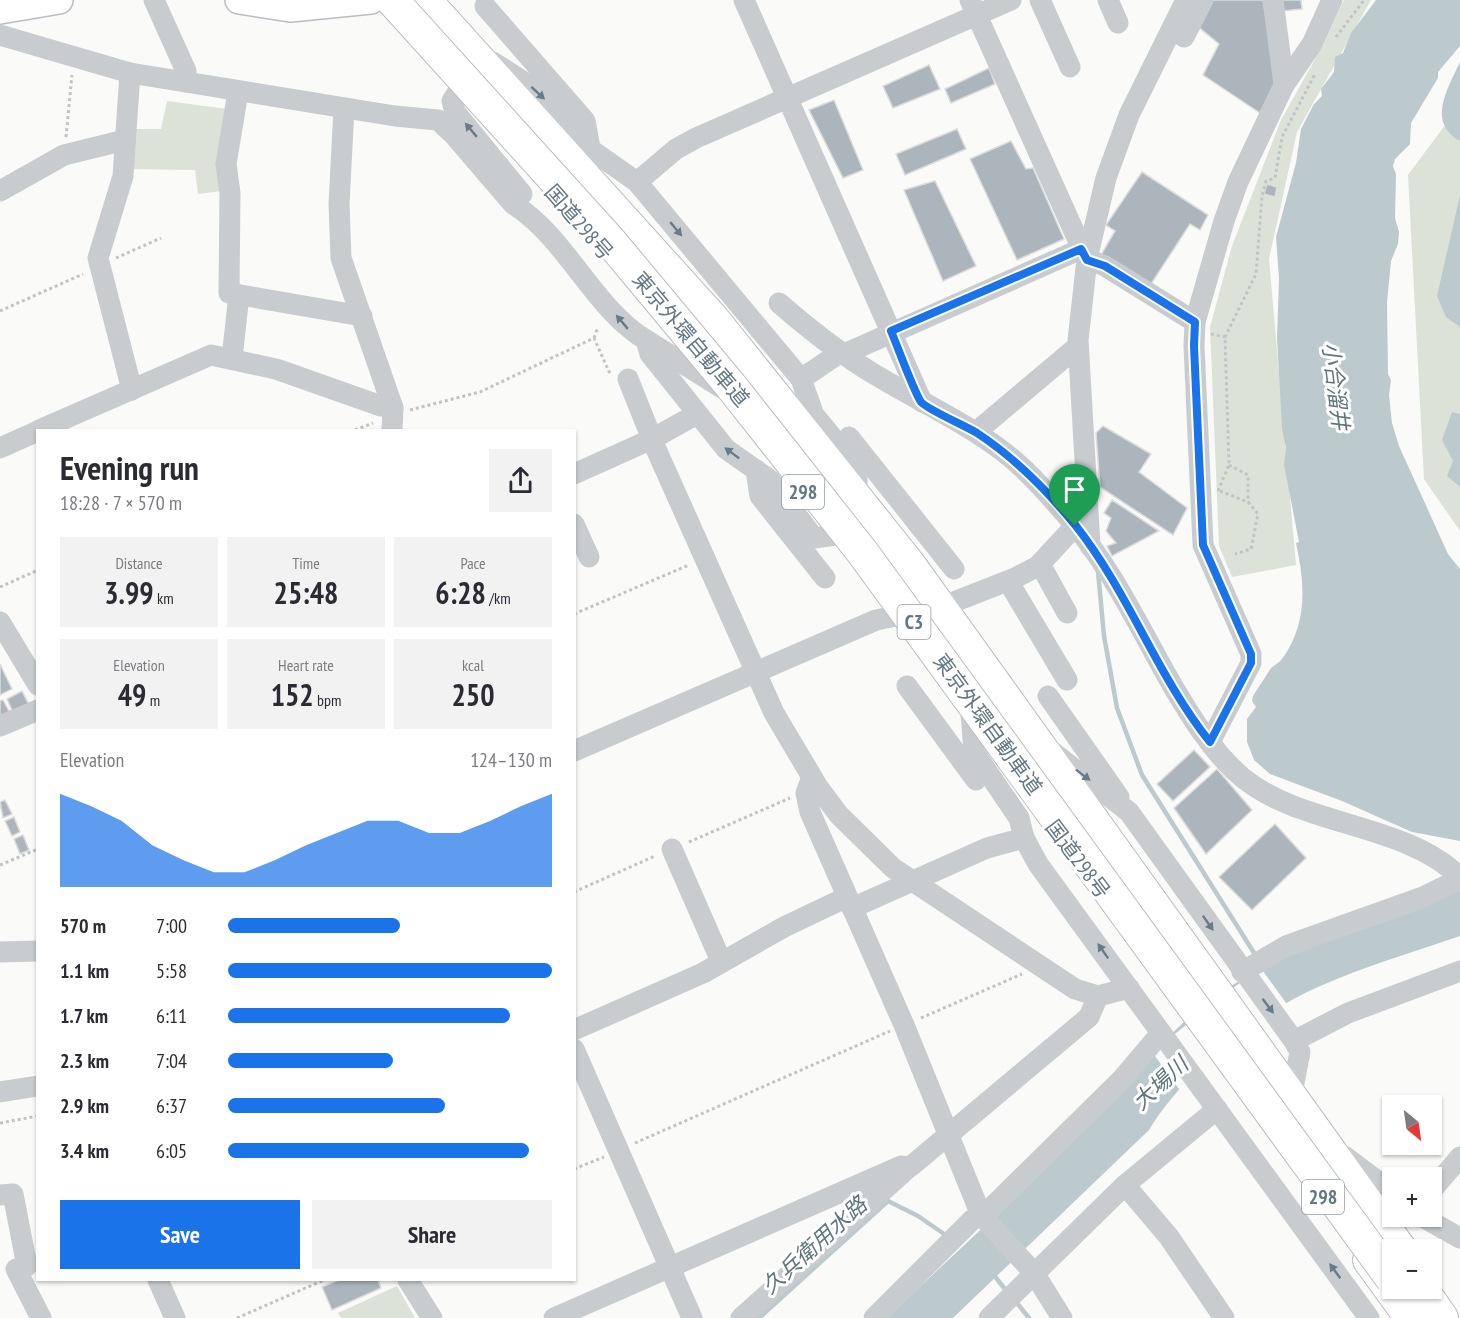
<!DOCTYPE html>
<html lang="en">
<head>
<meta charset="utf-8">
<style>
	:root { --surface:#fff; --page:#f2f2f3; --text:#2b2b33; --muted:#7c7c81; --accent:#1a73e8 }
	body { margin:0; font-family:"PT Sans Narrow","Noto Sans JP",sans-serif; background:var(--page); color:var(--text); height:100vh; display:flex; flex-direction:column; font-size:22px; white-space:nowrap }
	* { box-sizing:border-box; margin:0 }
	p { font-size:20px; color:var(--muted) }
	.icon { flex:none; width:33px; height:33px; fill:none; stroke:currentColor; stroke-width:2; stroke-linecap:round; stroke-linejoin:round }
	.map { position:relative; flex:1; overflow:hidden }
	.side { position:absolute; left:36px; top:429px; width:540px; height:852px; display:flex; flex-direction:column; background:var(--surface); border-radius:0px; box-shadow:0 2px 4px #0004 }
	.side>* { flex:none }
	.needle { width:39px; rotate:151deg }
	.controls { position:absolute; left:1382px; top:1095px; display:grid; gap:12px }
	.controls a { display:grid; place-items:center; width:60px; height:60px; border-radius:0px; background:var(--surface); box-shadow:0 2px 4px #0004; font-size:30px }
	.pin { position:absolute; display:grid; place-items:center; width:51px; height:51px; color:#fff; margin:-62px -26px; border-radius:50% 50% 50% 0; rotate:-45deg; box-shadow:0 0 6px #0007 }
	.pin .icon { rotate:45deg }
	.round { display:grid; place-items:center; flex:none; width:63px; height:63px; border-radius:0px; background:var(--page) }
	.overview { display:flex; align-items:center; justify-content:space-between; height:102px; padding:0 24px }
	h1 { font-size:33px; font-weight:700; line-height:45px }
	.metrics { display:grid; grid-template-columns:repeat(3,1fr); gap:9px; height:102px; padding:6px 24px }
	.metrics div { display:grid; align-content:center; border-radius:0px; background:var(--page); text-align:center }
	.metrics b { font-size:30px; font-weight:700 }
	.metrics small { font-size:16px; font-weight:400 }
	.metrics p { font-size:16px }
	.chart { height:168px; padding:12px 24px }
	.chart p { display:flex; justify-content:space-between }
	.chart svg { width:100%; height:108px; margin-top:6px; fill:var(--accent); opacity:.7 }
	.button { display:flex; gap:12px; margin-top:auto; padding:12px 24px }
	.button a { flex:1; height:69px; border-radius:0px; background:var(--accent); color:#fff; font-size:24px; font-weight:700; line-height:69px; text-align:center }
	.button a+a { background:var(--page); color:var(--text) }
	ul { padding:0 24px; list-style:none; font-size:20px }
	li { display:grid; grid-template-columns:96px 72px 1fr; align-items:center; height:45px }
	li i { height:15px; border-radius:8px; background:var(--accent) }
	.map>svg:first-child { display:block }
	.green { fill:#dce2d8 }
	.water { fill:#bdcacd }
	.pier { fill:#fafaf8 }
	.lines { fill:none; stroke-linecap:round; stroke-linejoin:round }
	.stream { stroke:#bdcacd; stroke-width:4.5 }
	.building { fill:#abb5bb; stroke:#dcdcda; stroke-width:1.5 }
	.major-casing { stroke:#b8bec2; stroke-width:30 }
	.highway-casing { stroke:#babec1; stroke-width:34 }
	.path { stroke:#c1c4c6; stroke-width:3; stroke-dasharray:3 3; stroke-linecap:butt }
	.minor { stroke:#c8cccf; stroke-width:21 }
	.major { stroke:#fff; stroke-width:27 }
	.highway { stroke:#fff; stroke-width:32 }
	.highway-bridge-casing { stroke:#babec1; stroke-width:34; stroke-linecap:butt }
	.highway-bridge { stroke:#fff; stroke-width:32 }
	.oneway { fill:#687b88 }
	.route-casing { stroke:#fff; stroke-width:12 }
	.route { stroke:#1a73e8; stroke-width:8 }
	.labels { text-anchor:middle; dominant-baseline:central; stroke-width:6; stroke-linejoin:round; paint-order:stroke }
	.shield { fill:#fff; stroke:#92a0a9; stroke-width:1.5 }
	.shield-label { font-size:20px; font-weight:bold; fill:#637784 }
	.street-label { font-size:21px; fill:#637784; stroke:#fff }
	.water-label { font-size:22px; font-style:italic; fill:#5e767d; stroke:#fff }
</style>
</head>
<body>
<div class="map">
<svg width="1460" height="1318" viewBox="0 0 1460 1318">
	<rect width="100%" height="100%" fill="#fafaf8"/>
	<!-- green -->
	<g class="green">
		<path d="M 1344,0 L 1371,0 L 1297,132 L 1269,259 L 1296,565 L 1232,577 L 1219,546 L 1210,327 L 1232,246 L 1281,120 L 1324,43 Z"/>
		<path d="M 167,101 L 227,109 L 222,191 L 198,194 L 195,170 L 130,169 L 130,129 L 161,129 Z"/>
		<path d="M 1460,105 L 1460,531 L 1424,479 L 1408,175 Z"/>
		<path d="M 397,1286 L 415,1318 L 341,1318 L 338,1313 Z"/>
	</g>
	<!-- water -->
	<g class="water">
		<path d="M 1376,0 L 1460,0 L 1460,46 L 1438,72 L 1438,78 L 1411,123 L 1410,144 L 1395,159 L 1393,166 L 1396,174 L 1395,218 L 1399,232 L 1398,244 L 1391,261 L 1387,302 L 1388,374 L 1391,380 L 1389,395 L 1392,423 L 1399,446 L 1448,554 L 1460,569 L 1460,841 L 1412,832 L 1342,801 L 1270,774 L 1254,760 L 1247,742 L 1247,719 L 1256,707 L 1252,701 L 1253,696 C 1259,687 1265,677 1271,668 C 1274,665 1279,663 1282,659 C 1308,623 1305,584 1296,543 L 1299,542 L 1284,465 L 1286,448 L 1282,428 L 1277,338 L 1279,278 L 1276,237 L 1296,163 L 1301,129 L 1314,104 L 1322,96 L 1321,89 L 1334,72 L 1335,57 L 1343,53 L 1351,33 Z"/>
		<path d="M 1460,62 L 1460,141 C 1427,122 1447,90 1460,62 Z"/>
		<path d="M 1460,195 L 1460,327 L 1446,317 L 1437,296 Z"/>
		<path d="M 1452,412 L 1460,414 L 1460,487 L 1447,476 L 1453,461 L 1442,440 Z"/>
		<path d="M 1460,888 L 1460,936 C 1413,952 1363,967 1318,987 C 1255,1015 1185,1071 1149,1130 L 953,1318 L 887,1318 C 954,1254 1022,1192 1087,1126 C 1134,1077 1175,1019 1234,984 C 1304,943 1384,918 1460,888 Z"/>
	</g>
	<!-- pier -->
	<path class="pier" d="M 1260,967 L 1289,1007 L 1216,1055 L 1182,1093 L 1152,1052 Z"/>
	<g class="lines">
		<!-- stream -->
		<g class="stream">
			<path d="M 1098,571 L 1104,636 L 1117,708 L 1142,775 L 1256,956"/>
			<path d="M 993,1274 L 1008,1293"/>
			<path d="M 1016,1302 L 1029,1318"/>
			<path d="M 759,1318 L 888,1201 L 918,1216 L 947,1236"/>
		</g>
	</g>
	<!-- building -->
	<g class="building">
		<path d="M 1211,0 L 1263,0 L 1277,79 L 1260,113 L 1203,75 L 1219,44 L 1196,25 Z"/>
		<path d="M 1280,0 L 1301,0 L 1302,9 L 1282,11 Z"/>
		<path d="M 929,65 L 940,89 L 893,108 L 883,86 Z"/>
		<path d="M 989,68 L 995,84 L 951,103 L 945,89 Z"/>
		<path d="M 834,100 L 863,170 L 843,178 L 809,110 Z"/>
		<path d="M 957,129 L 966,149 L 905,175 L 896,154 Z"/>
		<path d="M 1011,141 L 1026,169 L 1033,168 L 1064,239 L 1017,260 L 970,159 Z"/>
		<path d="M 1142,172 L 1208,215 L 1200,230 L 1190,224 L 1151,284 L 1101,255 L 1115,231 L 1106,225 Z"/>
		<path d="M 935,181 L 976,266 L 943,281 L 904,190 Z"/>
		<path d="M 1267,184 L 1277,187 L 1275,197 L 1264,194 Z"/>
		<path d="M 1103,426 L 1151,454 L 1139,472 L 1187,508 L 1173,535 L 1100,487 L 1096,433 Z"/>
		<path d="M 1112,500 L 1159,531 L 1112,556 L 1107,546 L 1116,543 L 1106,531 L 1111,518 L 1104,513 Z"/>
		<path d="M 0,664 L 12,689 L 0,695 Z"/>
		<path d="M 22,691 L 29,705 L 13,712 L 7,699 Z"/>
		<path d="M 3,700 L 10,713 L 0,718 L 0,701 Z"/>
		<path d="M 1194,750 L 1210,767 L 1173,801 L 1157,784 Z"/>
		<path d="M 1217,769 L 1252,810 L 1206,854 L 1174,808 Z"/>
		<path d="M 5,800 L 12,814 L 3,818 L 0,802 Z"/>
		<path d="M 14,817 L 20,832 L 12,836 L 5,821 Z"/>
		<path d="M 1275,824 L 1306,858 L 1252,910 L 1219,877 Z"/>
		<path d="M 23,835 L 29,850 L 20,854 L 14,839 Z"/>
		<path d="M 339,1280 L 378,1280 L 381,1288 L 332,1310 L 322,1287 Z"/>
	</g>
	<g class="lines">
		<!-- major casing -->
		<g class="major-casing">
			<g id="major">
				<path d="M 239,0 L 290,8 L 371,0"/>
				<path d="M 0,10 L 59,0"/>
			</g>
		</g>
		<!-- highway casing -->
		<g class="highway-casing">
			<g id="highway">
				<path d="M 425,0 L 714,320 L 909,564 L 1401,1250"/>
				<path d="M 1369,1260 L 1411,1318"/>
				<path d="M 1421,1288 L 1442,1318"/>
			</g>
		</g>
		<!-- path -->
		<g class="path">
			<path d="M 1336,37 L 1364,0"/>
			<path d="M 66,137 L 72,75"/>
			<path d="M 116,258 L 161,238"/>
			<path d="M 0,311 L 83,274"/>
			<path d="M 1211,334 L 1225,337"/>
			<path d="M 594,338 L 598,327"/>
			<path d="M 410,410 L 480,392 L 594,338 L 611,376"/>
			<path d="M 355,430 L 373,423"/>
			<path d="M 1229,465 L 1248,475 L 1248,502"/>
			<path d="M 1218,491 L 1229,465 L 1225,337 L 1256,274 L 1262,196 L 1266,181 L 1275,178 L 1282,137 L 1315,74"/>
			<path d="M 1220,491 L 1248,502 L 1258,514 L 1251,549 L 1235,554"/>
			<path d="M 0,587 L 38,570"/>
			<path d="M 574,614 L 689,565"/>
			<path d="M 689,842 L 790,798"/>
			<path d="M 0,865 L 38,849"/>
			<path d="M 574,892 L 655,856"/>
			<path d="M 921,1018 L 1022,974"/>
			<path d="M 0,1123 L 38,1116"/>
			<path d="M 635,1143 L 890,1031"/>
			<path d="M 574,1169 L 604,1157"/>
			<path d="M 237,1318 L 324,1280"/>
		</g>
		<!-- minor -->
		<g class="minor">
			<path d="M 154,0 L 186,71 L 186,82"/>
			<path d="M 744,0 L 922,402"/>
			<path d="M 970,0 L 1087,260"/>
			<path d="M 1040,0 L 1070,67"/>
			<path d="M 1108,0 L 1118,23"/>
			<path d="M 485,6 L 585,121 L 590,148"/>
			<path d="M 0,35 L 130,73 L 395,116 L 438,120 L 453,134 L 513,204 C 567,238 593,308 646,340 L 650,354 L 726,449 L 770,480 L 814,538 L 836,535"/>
			<path d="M 1184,37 L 1203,0"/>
			<path d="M 493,62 L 535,89 L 590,149 L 637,182 L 801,379 L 814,415 L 851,460 L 857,477 L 857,498"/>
			<path d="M 130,73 L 123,176 L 98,258 L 132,390"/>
			<path d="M 1284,85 L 1312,44 L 1332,0"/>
			<path d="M 461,87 L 452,101 L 455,112 L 522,194"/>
			<path d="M 238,92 L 226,164 L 230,193 L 229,293 L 362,316"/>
			<path d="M 344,108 L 339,204 L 341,258 L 393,408 L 392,430"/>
			<path d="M 637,182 L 676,149 L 696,138 L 1011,0"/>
			<path d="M 0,191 L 64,155 L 125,140"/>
			<path d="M 1087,259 L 1105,266 L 1195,322"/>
			<path d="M 779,303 C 810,330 843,356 879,377 C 921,402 966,423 1005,453 C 1028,471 1047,493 1066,515 C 1110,564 1139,627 1171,683 C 1191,717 1213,753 1243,778 C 1303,827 1403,822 1460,877"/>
			<path d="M 646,340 L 722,388"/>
			<path d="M 844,354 L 1081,249"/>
			<path d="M 232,358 L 239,295"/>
			<path d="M 628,379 L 656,449 L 774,713 L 818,787 L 839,815 L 893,868 L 1075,989 L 1098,996 L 1129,988"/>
			<path d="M 801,379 L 841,352"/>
			<path d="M 39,430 L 211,355 L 276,369 L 381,406 L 393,408"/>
			<path d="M 976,432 L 1078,346"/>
			<path d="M 849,437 L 954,569"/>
			<path d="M 0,448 L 38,431"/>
			<path d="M 756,470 L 760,496 L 825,578"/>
			<path d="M 574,474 L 652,439 L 697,414"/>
			<path d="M 574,524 L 589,557"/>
			<path d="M 1090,546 L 1078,340 L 1087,259 L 1106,178 L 1129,115 L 1186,0"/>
			<path d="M 1040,564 L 1067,613"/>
			<path d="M 1008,581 L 1067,680"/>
			<path d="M 0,622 L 38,685"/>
			<path d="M 907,686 L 976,780"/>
			<path d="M 1048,696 L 1119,797"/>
			<path d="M 971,713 L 974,752 L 1019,818 L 1024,838 L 1038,864 L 1369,1318"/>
			<path d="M 0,726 L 38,710"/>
			<path d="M 1210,742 L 1251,663 L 1251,654 L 1203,545 L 1194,346 L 1195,322 L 1224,221 L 1238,182 L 1284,85 L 1273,0"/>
			<path d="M 574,751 L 876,620 L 941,607 L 1015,578 L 1038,566 L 1075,526"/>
			<path d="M 1054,753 L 1129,812 L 1294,1041 L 1300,1052 L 1291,1098"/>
			<path d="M 812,777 L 806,793 L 810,812 L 904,1025 L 981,1215 L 1034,1273 L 1062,1318"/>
			<path d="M 672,849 L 721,961"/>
			<path d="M 852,908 L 987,848 L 1024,838"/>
			<path d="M 0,952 L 38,951"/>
			<path d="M 1242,972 L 1286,946 L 1423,897 L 1460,879"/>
			<path d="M 574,1030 L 703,973 L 784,927 L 847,897"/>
			<path d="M 1294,1041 L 1348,1013 L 1460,971"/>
			<path d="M 574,1049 L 692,1318"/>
			<path d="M 0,1092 L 38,1086"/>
			<path d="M 1344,1156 L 1392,1192"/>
			<path d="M 1125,1185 L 1169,1237 L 1224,1318"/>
			<path d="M 1431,1191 L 1460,1157"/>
			<path d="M 0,1195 L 13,1194 L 27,1266"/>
			<path d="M 1421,1216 L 1460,1238"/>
			<path d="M 16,1269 L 41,1318"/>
			<path d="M 158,1280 L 175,1318"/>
			<path d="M 408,1280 L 432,1318"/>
			<path d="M 554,1318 L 901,1166 L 910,1167 L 1089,1017 L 1098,996"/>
			<path d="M 741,1318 L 906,1170"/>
			<path d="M 874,1318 L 972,1220 L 990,1209 L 1122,1079 L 1161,1033"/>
			<path d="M 989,1318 L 1125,1185 L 1217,1109"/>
		</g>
		<!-- major -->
		<use href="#major" class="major"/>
		<!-- highway -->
		<use href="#highway" class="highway"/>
		<!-- highway-bridge casing -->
		<g class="highway-bridge-casing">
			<path id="highway-bridge" d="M 392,0 L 611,242 L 731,386 L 863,553 L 1392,1279"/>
		</g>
		<!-- highway-bridge -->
		<use href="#highway-bridge" class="highway-bridge"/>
	</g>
	<!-- one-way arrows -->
	<defs><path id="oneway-solid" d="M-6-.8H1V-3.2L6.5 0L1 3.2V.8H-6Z" transform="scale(1.5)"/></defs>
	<g class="oneway">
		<use href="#oneway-solid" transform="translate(538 93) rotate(43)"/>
		<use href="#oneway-solid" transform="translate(471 130) rotate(-130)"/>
		<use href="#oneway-solid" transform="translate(676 229) rotate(50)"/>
		<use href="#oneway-solid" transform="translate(622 322) rotate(-130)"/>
		<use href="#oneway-solid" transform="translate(732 453) rotate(-143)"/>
		<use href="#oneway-solid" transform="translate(1083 775) rotate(37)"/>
		<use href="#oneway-solid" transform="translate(1208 923) rotate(55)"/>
		<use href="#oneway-solid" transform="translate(1103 951) rotate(-125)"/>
		<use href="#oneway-solid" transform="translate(1268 1006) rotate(53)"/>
		<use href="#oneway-solid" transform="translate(1335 1271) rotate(-126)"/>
	</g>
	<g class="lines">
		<!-- route casing -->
		<g class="route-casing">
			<path id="route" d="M 1081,249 L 1087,260 L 1105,266 L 1195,322 L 1194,346 L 1203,545 L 1251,654 L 1251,663 L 1210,742 C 1157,676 1129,593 1076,526 C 1047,490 1015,458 977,433 C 964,425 930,411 921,402 C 914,392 897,345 891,331 Z"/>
		</g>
		<!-- route -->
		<use href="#route" class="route"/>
	</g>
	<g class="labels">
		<!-- shield labels -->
		<g class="shield">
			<rect x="782" y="475" width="42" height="34" rx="4.5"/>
			<rect x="897.5" y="605" width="33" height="34" rx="4.5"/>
			<rect x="1302" y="1180" width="42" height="34" rx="4.5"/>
		</g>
		<g class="shield-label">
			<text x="803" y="492">298</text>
			<text x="914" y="622">C3</text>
			<text x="1323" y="1197">298</text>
		</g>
		<!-- street labels -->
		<g class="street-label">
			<text transform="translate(579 222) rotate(49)">国道298号</text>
			<text transform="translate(691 339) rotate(50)">東京外環自動車道</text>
			<text transform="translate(988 724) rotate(54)">東京外環自動車道</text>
			<text transform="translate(1078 859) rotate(53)">国道298号</text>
		</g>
		<!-- water labels -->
		<g class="water-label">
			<text transform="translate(1336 386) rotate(83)">小合溜井</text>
			<text transform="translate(1160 1083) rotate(-43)">大場川</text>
			<text transform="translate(814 1245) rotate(-42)">久兵衛用水路</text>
		</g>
	</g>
</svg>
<div class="controls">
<a><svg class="needle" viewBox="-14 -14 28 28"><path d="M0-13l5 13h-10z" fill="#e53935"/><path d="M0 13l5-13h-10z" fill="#7c7c81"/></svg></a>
<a>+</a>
<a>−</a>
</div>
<div class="pin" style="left:1075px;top:526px;background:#1e9e55"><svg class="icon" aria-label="arrive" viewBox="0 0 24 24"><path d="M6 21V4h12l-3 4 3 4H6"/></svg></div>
<section class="side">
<div class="overview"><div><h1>Evening run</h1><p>18:28 · 7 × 570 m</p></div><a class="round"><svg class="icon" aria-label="share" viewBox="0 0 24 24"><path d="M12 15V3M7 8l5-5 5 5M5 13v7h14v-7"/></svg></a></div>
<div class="metrics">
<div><p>Distance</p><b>3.99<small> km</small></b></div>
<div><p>Time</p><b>25:48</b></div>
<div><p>Pace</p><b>6:28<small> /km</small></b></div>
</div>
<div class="metrics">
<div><p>Elevation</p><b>49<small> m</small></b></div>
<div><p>Heart rate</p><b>152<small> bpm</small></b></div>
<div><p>kcal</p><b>250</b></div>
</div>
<div class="chart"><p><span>Elevation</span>124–130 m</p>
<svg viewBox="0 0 160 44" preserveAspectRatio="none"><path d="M0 44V6L10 11L20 17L30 27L40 33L50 38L60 38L70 33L80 27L90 22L100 17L110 17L120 22L130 22L140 17L150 11L160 6V44z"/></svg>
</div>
<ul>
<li><b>570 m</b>7:00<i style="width:53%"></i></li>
<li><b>1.1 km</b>5:58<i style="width:100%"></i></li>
<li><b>1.7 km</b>6:11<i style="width:87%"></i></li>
<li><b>2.3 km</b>7:04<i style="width:51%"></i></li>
<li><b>2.9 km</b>6:37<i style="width:67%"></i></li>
<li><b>3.4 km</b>6:05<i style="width:93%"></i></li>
</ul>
<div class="button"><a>Save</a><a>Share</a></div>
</section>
</div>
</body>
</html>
